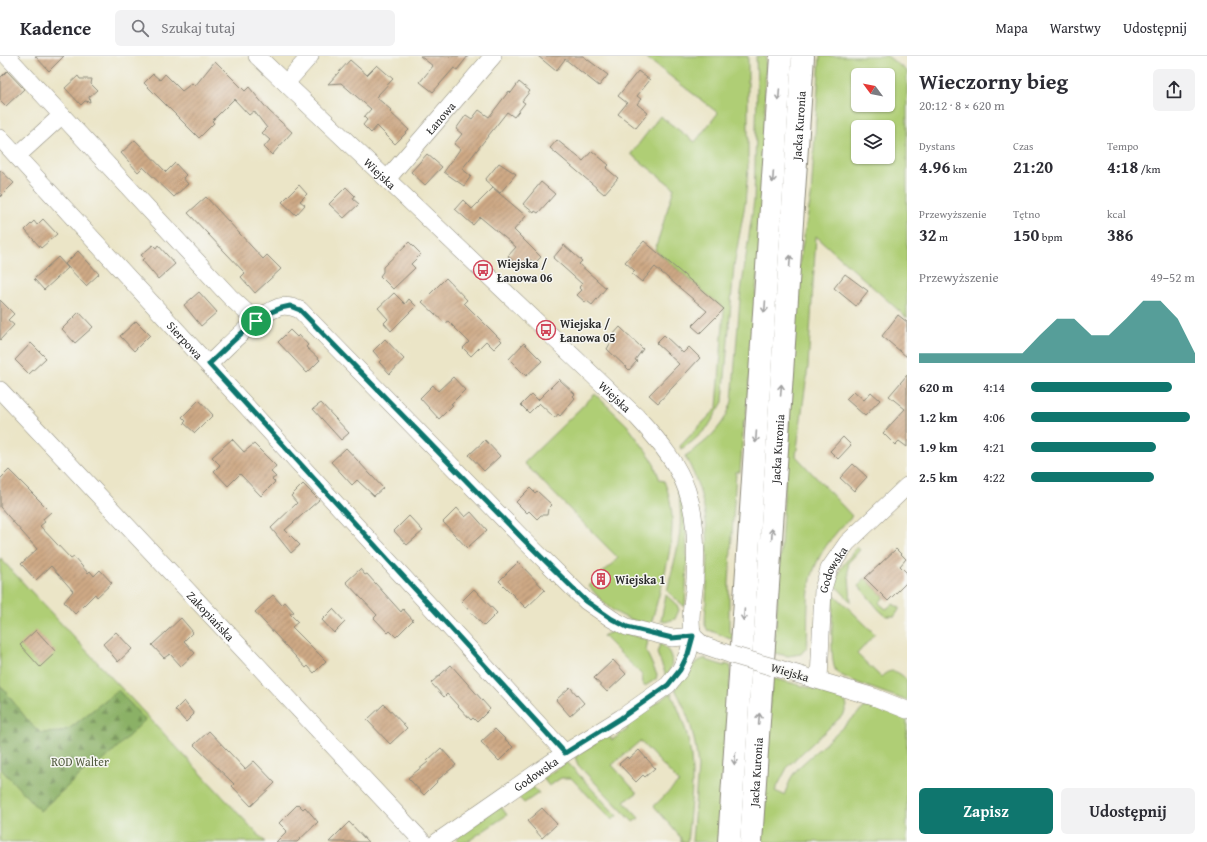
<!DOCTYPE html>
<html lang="pl">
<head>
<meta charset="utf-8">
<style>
	:root { --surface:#fff; --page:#f2f2f3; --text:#2b2b33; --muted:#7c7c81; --line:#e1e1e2; --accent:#0f766e }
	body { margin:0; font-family:"Gentium Book Plus",serif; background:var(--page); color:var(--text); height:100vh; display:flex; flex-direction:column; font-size:15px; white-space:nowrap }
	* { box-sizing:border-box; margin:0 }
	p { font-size:13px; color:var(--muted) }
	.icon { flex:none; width:22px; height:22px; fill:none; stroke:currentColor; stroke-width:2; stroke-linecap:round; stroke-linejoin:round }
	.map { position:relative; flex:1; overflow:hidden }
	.drawer { display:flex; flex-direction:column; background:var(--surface); width:300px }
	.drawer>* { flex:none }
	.needle { width:26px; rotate:302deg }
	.buttons { position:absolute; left:851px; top:12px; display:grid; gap:8px }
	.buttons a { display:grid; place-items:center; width:44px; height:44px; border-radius:6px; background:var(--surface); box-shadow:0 1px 3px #0004; font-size:20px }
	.pin { position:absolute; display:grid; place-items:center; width:34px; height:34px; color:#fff; margin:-17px; border:2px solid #fff; border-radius:50%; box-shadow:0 1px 4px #0007 }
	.round { display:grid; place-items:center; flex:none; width:42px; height:42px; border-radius:6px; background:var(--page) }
	.summary { display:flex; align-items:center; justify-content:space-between; height:68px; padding:0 12px }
	h1 { font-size:22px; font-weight:700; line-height:30px }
	.metrics { display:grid; grid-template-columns:repeat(3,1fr); gap:6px; height:68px; padding:4px 12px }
	.metrics div { display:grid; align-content:center }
	.metrics b { font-size:17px; font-weight:700 }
	.metrics small { font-size:11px; font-weight:400 }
	.metrics p { font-size:11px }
	.chart { height:112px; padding:8px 12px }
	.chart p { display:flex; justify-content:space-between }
	.chart svg { width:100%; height:72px; margin-top:4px; fill:var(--accent); opacity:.7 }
	.action { display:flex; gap:8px; margin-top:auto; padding:8px 12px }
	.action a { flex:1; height:46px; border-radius:6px; background:var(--accent); color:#fff; font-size:16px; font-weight:700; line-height:46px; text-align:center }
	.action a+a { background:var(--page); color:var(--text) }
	ul { padding:0 12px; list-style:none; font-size:13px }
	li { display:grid; grid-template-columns:64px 48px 1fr; align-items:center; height:30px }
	li i { height:10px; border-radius:5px; background:var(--accent) }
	header { display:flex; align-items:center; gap:24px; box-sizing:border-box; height:56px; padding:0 20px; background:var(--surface); border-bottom:1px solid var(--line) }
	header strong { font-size:19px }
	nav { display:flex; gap:22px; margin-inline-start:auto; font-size:14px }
	.search { width:280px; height:36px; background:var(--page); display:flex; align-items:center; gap:10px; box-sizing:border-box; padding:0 14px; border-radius:6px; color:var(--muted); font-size:15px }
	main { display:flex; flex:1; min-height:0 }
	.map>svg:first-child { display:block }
	.green { fill:#afce75; stroke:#6d7c50; fill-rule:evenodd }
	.forest { fill:url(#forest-firs); stroke:#5b6e48 }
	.building { fill:url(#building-hatch) }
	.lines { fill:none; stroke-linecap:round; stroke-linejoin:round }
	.minor-casing { stroke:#8b8879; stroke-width:18 }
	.major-casing { stroke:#8b8879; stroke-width:24 }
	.minor { stroke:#fff; stroke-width:17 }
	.major { stroke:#fff; stroke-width:22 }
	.minor-bridge-casing { stroke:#8b8879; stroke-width:18; stroke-linecap:butt }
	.minor-bridge { stroke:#fff; stroke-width:17 }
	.oneway { stroke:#a0a0a0 }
	.route-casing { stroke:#fff; stroke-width:8 }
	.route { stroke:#0f766e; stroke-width:5 }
	.labels { text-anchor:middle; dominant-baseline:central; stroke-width:3; stroke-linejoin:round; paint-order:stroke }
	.street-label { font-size:12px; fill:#2b2b2b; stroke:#f6f6f2 }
	.poi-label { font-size:12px; font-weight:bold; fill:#2b2b2b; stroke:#f6f6f2; text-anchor:start }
	.park-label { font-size:12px; fill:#535c41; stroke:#f6f6f2 }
</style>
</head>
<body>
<header>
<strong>Kadence</strong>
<div class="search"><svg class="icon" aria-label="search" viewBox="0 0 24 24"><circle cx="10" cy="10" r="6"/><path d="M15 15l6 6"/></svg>Szukaj tutaj</div>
<nav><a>Mapa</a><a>Warstwy</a><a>Udostępnij</a></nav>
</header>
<main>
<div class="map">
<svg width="907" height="786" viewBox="0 0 907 786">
	<defs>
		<pattern id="forest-firs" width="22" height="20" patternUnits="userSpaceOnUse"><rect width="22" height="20" fill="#8bb166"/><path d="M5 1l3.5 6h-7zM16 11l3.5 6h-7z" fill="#729054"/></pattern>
		<pattern id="building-hatch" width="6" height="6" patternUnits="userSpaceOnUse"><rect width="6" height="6" fill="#cea985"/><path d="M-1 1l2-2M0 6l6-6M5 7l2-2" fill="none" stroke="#a78a6d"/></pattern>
	</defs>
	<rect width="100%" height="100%" fill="#f6f6f2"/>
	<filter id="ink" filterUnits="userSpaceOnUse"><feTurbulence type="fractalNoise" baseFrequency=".025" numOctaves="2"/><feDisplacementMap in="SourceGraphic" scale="8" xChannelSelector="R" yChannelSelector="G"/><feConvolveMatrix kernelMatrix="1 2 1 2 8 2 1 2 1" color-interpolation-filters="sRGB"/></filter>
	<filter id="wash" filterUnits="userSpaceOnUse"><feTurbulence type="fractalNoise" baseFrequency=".012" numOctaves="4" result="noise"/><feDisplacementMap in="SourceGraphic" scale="16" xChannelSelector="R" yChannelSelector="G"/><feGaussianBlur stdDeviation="0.9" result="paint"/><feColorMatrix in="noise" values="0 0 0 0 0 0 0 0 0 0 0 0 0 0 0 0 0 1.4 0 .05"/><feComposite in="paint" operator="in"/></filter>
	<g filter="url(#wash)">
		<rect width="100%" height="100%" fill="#ebe5c7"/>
		<!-- green -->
		<g class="green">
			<path d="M 644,0 L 748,0 L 748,113 L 745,148 L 734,210 L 723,346 L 708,371 L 692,386 L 681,393 L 680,390 L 717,352 L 724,253 L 655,194 L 674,132 L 631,98 L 660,60 L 695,86 L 718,57 Z"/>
			<path d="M 756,0 L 766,0 L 763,145 L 746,364 L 744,364 L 740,416 L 736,416 L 729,527 L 729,576 L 733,578 L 733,584 L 709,574 L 708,575 L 705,569 C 707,508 716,455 685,400 C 706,387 725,370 732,345 L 740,243 L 754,144 L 757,35 Z"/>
			<path d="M 820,0 L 887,0 L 907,15 L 907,262 L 816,180 L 808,311 L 796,400 L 852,460 C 825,487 809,509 808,548 C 807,562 808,577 807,591 L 801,598 L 788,600 L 774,597 L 799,208 L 811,141 ZM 858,19 L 888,19 L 888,49 L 858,49 ZM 858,71 L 888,71 L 888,101 L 858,101 Z"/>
			<path d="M 595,338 L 627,369 L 652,403 L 660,424 L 664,425 C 684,471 662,523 651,569 C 619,561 610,556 589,530 L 618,502 L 524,407 Z"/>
			<path d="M 675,424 C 691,465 687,508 685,551 L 667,535 C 677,494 687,467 675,424 Z"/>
			<path d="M 857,491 L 860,494 L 848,507 L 851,546 L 835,529 L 841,512 Z"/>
			<path d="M 0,502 L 265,786 L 0,786 Z"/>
			<path d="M 865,522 L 884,541 L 879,547 L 886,553 L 893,548 L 900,552 L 895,560 L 886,560 L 879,554 L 859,530 Z"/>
			<path d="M 666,539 L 677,549 L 679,554 L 675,563 L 665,566 L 661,564 Z"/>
			<path d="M 836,540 L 875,578 L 857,598 L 881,621 C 891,611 898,615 907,624 L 907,645 C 893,639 843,624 836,615 C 829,605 833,556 833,541 Z"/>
			<path d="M 615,574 L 648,584 L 646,595 L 657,619 L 656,623 L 645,630 L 643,629 L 642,619 L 603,580 Z"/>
			<path d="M 660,588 C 674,596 675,610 665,622 L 665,617 L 657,597 Z"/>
			<path d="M 706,602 L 706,604 L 725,610 L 725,608 L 731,610 L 720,786 L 692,786 L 698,712 C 696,683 689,658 675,633 C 684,621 691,606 706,602 Z"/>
			<path d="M 772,622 L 838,639 L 844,642 L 847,650 L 844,658 L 788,710 L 775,735 L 784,739 L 792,720 L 799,711 L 865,651 L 874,649 L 907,663 L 907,786 L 762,786 L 766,737 L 762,736 Z"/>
			<path d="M 671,637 C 699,694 693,726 687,786 L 681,786 L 681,782 L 654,750 L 679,726 L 640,685 L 612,709 L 637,737 L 624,746 L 639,762 L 633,766 L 578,709 L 575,701 L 608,678 L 612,684 L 628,673 L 625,669 Z"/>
			<path d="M 567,706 L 617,760 L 612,764 L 571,722 L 561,722 L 549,730 L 543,722 Z"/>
			<path d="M 533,731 L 539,737 L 524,747 L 516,739 Z"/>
			<path d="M 499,748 L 507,759 L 467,786 L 458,786 L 457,781 Z"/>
		</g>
		<!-- forest -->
		<path class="forest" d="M 0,629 L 30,667 L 41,677 L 60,676 L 70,672 L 118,634 L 145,664 L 97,711 L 90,710 L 40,755 L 0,712 Z"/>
		<g id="blocks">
			<!-- building -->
			<g class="building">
				<path d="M 35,0 L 64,0 L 49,15 Z"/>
				<path d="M 420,0 L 468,0 L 457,14 L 454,12 L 433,36 L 420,26 L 433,10 Z"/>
				<path d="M 538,0 L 583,0 L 608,19 L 599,30 L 565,3 L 556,15 Z"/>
				<path d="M 350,4 L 367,19 L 377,9 L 393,23 L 376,41 L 391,54 L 390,56 L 409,74 L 395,88 L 377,70 L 371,77 L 363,69 L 367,64 L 364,61 L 371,53 L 341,27 L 328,28 Z"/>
				<path d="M 215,5 L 245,35 L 249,31 L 269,55 L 292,76 L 272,99 L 264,91 L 270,84 L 262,77 L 267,72 L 254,55 L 249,59 L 234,43 L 212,65 L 214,67 L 199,82 L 144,27 L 153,18 L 160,24 L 165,18 L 182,35 L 192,27 L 195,30 Z"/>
				<path d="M 7,15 L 24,33 L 6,50 L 0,44 L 0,22 Z"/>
				<path d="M 638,15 L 650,24 L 637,40 L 641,43 L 637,48 L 648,57 L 636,72 L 618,58 L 627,47 L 618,40 Z"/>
				<path d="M 78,20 L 80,23 L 92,23 L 91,28 L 97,34 L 89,41 L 90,46 L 85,45 L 81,49 L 65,32 Z"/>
				<path d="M 519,26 L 530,35 L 522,45 L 525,47 L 514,61 L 507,56 L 462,113 L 471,120 L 464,130 L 444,116 L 460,93 L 454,88 L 462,78 L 456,73 L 466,59 L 472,63 L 479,54 L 489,61 L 509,35 L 511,37 Z"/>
				<path d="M 135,84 L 166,116 L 175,107 L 186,119 L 183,122 L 188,128 L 174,141 L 143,111 L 138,116 L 121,97 Z"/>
				<path d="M 557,84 L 583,105 L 592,95 L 609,109 L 606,112 L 618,122 L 604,138 L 550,92 Z"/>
				<path d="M 427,98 L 442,111 L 425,129 L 411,116 Z"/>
				<path d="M 499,107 L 516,118 L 500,137 L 485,124 Z"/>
				<path d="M 0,114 L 14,127 L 0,141 Z"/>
				<path d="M 541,126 L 555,138 L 538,157 L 535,155 L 534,157 L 523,148 Z"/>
				<path d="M 299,129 L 307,138 L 300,145 L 305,149 L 296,159 L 282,146 Z"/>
				<path d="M 346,131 L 355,140 L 353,143 L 359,148 L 344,162 L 329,148 Z"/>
				<path d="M 493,132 L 526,160 L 514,174 L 541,201 L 535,207 L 531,204 L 522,213 L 508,200 L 516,191 L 480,161 L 473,169 L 455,153 L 463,144 L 472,153 Z"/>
				<path d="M 206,141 L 263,203 L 267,199 L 281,213 L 255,237 L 241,221 L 245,217 L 188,157 Z"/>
				<path d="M 43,163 L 57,178 L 41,192 L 25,174 L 34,165 L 37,169 Z"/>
				<path d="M 644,185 L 724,253 L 700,277 L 692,270 L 707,255 L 655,211 L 642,226 L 632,218 L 635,215 L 625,206 Z"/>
				<path d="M 409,186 L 421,198 L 411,208 L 415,212 L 393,233 L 380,220 L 383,216 L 383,211 Z"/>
				<path d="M 153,189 L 156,192 L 158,189 L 175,208 L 158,223 L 142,204 L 144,202 L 141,199 Z"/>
				<path d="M 564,189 L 582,205 L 579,208 L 606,232 L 592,249 L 587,245 L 585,246 L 577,239 L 582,234 L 579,231 L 582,228 L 553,202 Z"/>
				<path d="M 78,195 L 99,218 L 86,230 L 65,208 Z"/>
				<path d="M 58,201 L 68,212 L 44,234 L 34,223 Z"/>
				<path d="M 845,218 L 868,235 L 856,250 L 834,232 Z"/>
				<path d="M 446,222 L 467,244 L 464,247 L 502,285 L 494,293 L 486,285 L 471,300 L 463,292 L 469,286 L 448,265 L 446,268 L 422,246 Z"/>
				<path d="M 199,236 L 217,256 L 201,270 L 184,249 Z"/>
				<path d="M 394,237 L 405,248 L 409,243 L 416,250 L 391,275 L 384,267 L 388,263 L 378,252 Z"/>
				<path d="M 0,244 L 14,258 L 8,264 L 14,269 L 0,284 Z"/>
				<path d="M 79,256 L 93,271 L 75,287 L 62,273 Z"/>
				<path d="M 898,259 L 907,266 L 907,301 L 882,280 Z"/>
				<path d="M 136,265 L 150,279 L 134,295 L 120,280 Z"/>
				<path d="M 620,271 L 643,293 L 635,304 L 637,305 L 629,314 L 607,293 L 614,281 L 612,280 Z"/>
				<path d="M 290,274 L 297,281 L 299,279 L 308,289 L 306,291 L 320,304 L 307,317 L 278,286 Z"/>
				<path d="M 664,279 L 683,297 L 689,291 L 700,302 L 658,347 L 649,339 L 679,308 L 656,287 Z"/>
				<path d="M 385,283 L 404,303 L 390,318 L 379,306 L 381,304 L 373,295 Z"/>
				<path d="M 31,287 L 46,302 L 29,318 L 15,304 Z"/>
				<path d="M 524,287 L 542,305 L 526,320 L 509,303 Z"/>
				<path d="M 907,319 L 907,391 L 899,385 L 895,389 L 883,377 L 905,353 L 889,340 Z"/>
				<path d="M 453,321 L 465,334 L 451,348 L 453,349 L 439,363 L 420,342 L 433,329 L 438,335 Z"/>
				<path d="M 559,323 L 575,338 L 573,340 L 575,342 L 560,360 L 558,358 L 555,362 L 539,347 L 529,357 L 521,349 L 532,338 L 538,344 Z"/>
				<path d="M 854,335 L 864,344 L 871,336 L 880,344 L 865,360 L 846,343 Z"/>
				<path d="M 199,344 L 213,359 L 195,377 L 184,367 L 186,365 L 182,361 Z"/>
				<path d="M 321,347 L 349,377 L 341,384 L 313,353 Z"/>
				<path d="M 843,381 L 851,389 L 838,403 L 830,395 Z"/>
				<path d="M 232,383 L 244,396 L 254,388 L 276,410 L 271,416 L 276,421 L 272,423 L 275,426 L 261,440 L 240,418 L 228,430 L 214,415 L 220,409 L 212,401 Z"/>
				<path d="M 485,384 L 500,400 L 484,415 L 469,399 Z"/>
				<path d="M 346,392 L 383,432 L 374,440 L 357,424 L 352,429 L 331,406 Z"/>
				<path d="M 853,408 L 867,421 L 854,435 L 840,422 Z"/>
				<path d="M 9,414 L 51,456 L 43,463 L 45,466 L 40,470 L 71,503 L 74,501 L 88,517 L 90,515 L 94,520 L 100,514 L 112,527 L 97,541 L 95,538 L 75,558 L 64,546 L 73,535 L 51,510 L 36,524 L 21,508 L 37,493 L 0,451 L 0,423 Z"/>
				<path d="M 303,428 L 319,444 L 285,474 L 300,489 L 291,497 L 271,472 L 297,447 L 291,440 Z"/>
				<path d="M 530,432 L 535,437 L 537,435 L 552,449 L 548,453 L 547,459 L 541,459 L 537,463 L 529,455 L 527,457 L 516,446 Z"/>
				<path d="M 457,452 L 465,461 L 471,456 L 487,474 L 467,492 L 443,466 Z"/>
				<path d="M 409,460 L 423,475 L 407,489 L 394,475 Z"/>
				<path d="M 896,493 L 906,503 L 900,510 L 907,517 L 907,526 L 888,545 L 865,522 Z"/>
				<path d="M 518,506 L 545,534 L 526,552 L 499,525 Z"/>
				<path d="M 360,513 L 365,519 L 367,518 L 401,556 L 403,553 L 413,564 L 396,581 L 390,575 L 388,577 L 374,562 L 377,559 L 346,526 Z"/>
				<path d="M 474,533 L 497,557 L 484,570 L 461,546 Z"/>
				<path d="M 273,539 L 282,549 L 285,546 L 294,556 L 290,558 L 298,566 L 292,571 L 326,605 L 314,617 L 308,610 L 306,612 L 255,556 Z"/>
				<path d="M 333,553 L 345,566 L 334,577 L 322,564 Z"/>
				<path d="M 181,562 L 193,576 L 184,585 L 195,597 L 181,610 L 170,598 L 164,602 L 152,589 Z"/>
				<path d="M 36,574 L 56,596 L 40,611 L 20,589 Z"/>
				<path d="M 116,576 L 132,593 L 118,606 L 103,588 Z"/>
				<path d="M 613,604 L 626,618 L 607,636 L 594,622 Z"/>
				<path d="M 451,609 L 490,653 L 477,666 L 473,662 L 471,664 L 447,638 L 444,641 L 431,627 Z"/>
				<path d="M 570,631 L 584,647 L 570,660 L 556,644 Z"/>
				<path d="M 184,645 L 194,658 L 186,666 L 175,654 Z"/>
				<path d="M 384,648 L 407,672 L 390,688 L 367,664 Z"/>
				<path d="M 495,673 L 513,691 L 499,705 L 481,686 Z"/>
				<path d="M 209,675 L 245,713 L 254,705 L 275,727 L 251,750 L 232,730 L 234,728 L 194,689 Z"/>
				<path d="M 441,692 L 456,709 L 436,725 L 437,726 L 424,739 L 408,722 L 428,706 L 427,705 Z"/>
				<path d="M 639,694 L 655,712 L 645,721 L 643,719 L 636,726 L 619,708 L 627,701 L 629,703 Z"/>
				<path d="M 298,748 L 303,753 L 305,751 L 318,766 L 297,786 L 276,786 L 287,775 L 279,767 Z"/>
				<path d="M 542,752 L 557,768 L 542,782 L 527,765 Z"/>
				<path d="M 349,766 L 368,786 L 329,786 Z"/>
			</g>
		</g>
	</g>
	<g filter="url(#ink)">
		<use href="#blocks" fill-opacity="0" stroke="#8b8879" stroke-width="1"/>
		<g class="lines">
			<!-- minor casing -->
			<g class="minor-casing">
				<g id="minor">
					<path d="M 7,0 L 230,241 L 256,265"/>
					<path id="s1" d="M 257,0 L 637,361 C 690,418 698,446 695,523 C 694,541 688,563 693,580 L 703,589 L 732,599"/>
					<path d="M 286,27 L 310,0"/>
					<path id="s2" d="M 0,82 L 565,697"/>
					<path d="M 17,100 L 62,59"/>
					<path id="s3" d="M 387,123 L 493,0"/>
					<path d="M 209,308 C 226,292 257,259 279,251 C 287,249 293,251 300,254 L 524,484 L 586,545 L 612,563 L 627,571 L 672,582 L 693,580"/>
					<path id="s4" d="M 0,334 L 423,786"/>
					<path d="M 773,611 L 874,641 L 907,654"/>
					<path id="s5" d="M 819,624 L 823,533 L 829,513 L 847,487 L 907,430"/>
					<path id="s6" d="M 437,786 L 565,697 L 621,662 L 668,629 L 680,614 L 688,598 L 693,580"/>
				</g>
			</g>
			<!-- major casing -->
			<g class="major-casing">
				<g id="major">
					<path d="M 729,786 L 781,0"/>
					<path id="s7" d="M 751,786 L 803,0"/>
				</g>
			</g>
			<!-- minor -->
			<use href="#minor" class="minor"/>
			<!-- major -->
			<use href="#major" class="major"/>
			<!-- minor-bridge casing -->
			<g class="minor-bridge-casing">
				<path id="minor-bridge" d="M 732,599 L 773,611"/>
			</g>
			<!-- minor-bridge -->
			<use href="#minor-bridge" class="minor-bridge"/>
		</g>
		<!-- one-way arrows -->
		<defs><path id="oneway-shaft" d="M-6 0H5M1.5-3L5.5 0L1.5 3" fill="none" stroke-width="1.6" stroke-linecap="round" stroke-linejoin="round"/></defs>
		<g class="oneway">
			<use href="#oneway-shaft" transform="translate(779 39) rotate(94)"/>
			<use href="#oneway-shaft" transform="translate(773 121) rotate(94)"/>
			<use href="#oneway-shaft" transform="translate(790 205) rotate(-86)"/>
			<use href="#oneway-shaft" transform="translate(765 251) rotate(94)"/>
			<use href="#oneway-shaft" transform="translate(781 334) rotate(-86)"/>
			<use href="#oneway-shaft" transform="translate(756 381) rotate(94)"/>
			<use href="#oneway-shaft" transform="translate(772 478) rotate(-86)"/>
			<use href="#oneway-shaft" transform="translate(744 559) rotate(94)"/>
			<use href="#oneway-shaft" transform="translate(759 663) rotate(-86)"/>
			<use href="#oneway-shaft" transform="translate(735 703) rotate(94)"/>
		</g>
	</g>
	<g class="lines" filter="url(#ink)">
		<!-- route casing -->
		<g class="route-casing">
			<path id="route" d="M 290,250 L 300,254 L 524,484 L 586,545 L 612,563 L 627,571 L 672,582 L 693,580 L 688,598 L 680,614 L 668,629 L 621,662 L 565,697 L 209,308 C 231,288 260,254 290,250 Z"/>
		</g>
		<!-- route -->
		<use href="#route" class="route"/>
	</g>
	<!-- icons -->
	<defs>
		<g id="bus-ring" transform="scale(1)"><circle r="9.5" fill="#f6f6f2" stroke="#d1495b" stroke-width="1.5"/><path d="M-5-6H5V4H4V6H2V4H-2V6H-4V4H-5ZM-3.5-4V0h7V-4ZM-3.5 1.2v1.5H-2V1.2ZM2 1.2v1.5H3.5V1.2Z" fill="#d1495b"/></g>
		<g id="building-ring" transform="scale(1)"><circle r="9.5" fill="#f6f6f2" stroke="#d1495b" stroke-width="1.5"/><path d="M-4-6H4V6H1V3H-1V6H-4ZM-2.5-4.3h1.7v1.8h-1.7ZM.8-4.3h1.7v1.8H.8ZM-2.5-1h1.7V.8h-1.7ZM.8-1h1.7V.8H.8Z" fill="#d1495b"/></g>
	</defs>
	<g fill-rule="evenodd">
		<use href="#bus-ring" x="483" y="214"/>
		<use href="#bus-ring" x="546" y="274"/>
		<use href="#building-ring" x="601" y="523"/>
	</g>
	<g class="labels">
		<!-- street labels -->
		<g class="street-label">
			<text stroke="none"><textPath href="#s3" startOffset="81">Łanowa</textPath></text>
			<text stroke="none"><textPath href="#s7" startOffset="718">Jacka Kuronia</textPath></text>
			<text stroke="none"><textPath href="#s1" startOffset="170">Wiejska</textPath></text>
			<text stroke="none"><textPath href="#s2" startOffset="274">Sierpowa</textPath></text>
			<text stroke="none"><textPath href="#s1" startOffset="494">Wiejska</textPath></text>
			<text stroke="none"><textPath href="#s7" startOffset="394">Jacka Kuronia</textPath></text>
			<text stroke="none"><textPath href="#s5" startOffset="113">Godowska</textPath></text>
			<text stroke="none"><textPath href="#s4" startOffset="309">Zakopiańska</textPath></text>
			<text transform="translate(790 616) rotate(16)">Wiejska</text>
			<text stroke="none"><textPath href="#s7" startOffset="70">Jacka Kuronia</textPath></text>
			<text stroke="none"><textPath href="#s6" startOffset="120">Godowska</textPath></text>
		</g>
		<!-- poi labels -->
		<g class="poi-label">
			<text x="497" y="207">Wiejska /<tspan x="497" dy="14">Łanowa 06</tspan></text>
			<text x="560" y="267">Wiejska /<tspan x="560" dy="14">Łanowa 05</tspan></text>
			<text x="615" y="523">Wiejska 1</text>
		</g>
		<!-- park labels -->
		<g class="park-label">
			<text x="80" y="705">ROD Walter</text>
		</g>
	</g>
</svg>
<div class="buttons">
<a><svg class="needle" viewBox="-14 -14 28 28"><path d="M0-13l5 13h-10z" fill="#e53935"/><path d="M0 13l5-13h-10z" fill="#7c7c81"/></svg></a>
<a><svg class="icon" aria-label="layers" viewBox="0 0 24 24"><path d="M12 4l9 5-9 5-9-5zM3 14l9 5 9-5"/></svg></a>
</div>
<div class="pin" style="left:256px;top:265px;background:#1e9e55"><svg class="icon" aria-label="arrive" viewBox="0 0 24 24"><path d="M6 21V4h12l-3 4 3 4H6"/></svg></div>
</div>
<section class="drawer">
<div class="summary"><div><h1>Wieczorny bieg</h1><p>20:12 · 8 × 620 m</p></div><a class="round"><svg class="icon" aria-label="share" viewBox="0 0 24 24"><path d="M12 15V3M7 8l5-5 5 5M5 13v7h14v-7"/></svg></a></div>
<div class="metrics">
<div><p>Dystans</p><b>4.96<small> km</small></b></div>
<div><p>Czas</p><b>21:20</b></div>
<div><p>Tempo</p><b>4:18<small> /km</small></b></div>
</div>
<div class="metrics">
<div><p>Przewyższenie</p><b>32<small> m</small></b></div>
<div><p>Tętno</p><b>150<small> bpm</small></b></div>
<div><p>kcal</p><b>386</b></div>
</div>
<div class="chart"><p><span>Przewyższenie</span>49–52 m</p>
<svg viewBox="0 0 160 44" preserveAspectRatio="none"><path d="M0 44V38L10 38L20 38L30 38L40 38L50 38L60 38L70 27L80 17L90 17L100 27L110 27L120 17L130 6L140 6L150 17L160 38V44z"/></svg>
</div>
<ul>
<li><b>620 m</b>4:14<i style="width:86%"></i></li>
<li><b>1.2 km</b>4:06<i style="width:97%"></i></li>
<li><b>1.9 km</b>4:21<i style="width:76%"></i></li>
<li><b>2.5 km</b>4:22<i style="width:75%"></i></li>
</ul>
<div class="action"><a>Zapisz</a><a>Udostępnij</a></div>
</section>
</main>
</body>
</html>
